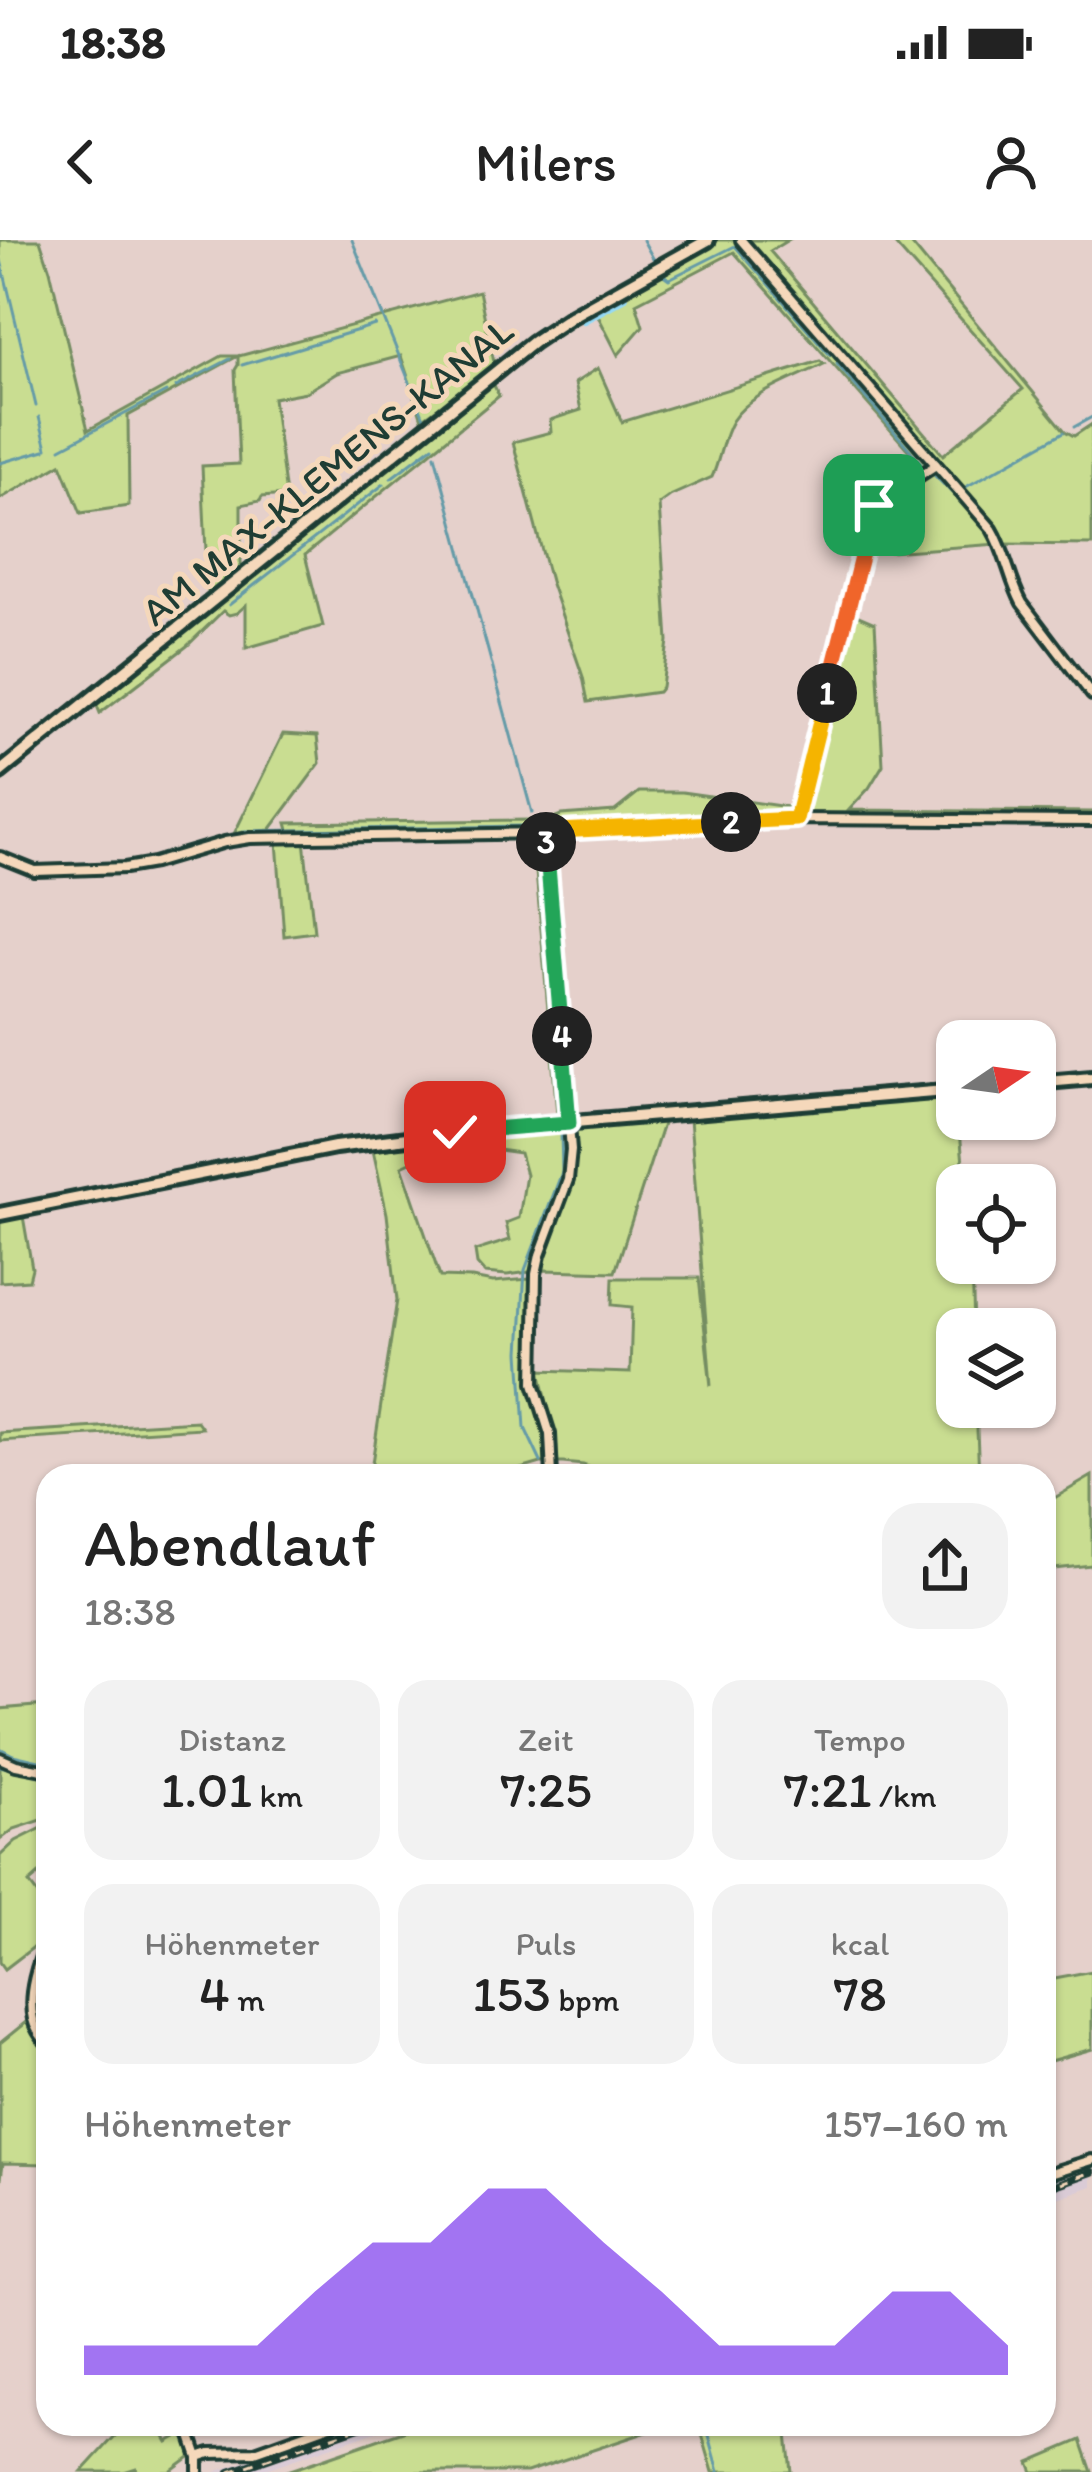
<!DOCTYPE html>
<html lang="de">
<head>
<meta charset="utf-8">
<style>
	:root { --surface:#fff; --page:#f2f2f2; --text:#222; --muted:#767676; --accent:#7c3aed }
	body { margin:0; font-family:Itim,sans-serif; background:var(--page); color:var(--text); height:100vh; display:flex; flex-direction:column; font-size:45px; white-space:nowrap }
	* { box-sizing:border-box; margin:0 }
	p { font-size:39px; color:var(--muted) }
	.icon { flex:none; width:66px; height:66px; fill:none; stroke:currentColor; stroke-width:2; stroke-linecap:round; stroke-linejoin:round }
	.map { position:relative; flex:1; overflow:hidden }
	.side { position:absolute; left:36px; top:1224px; width:1020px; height:972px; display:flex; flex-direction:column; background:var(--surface); border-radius:36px; box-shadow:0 3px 9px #0004 }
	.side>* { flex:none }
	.needle { width:78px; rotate:77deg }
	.controls { position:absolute; left:936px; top:780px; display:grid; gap:24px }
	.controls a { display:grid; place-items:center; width:120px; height:120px; border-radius:24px; background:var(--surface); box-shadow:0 3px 9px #0004; font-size:60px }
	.pin { position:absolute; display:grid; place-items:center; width:102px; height:102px; color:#fff; margin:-51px; border-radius:24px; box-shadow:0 6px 18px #0006 }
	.km { position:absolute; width:60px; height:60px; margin:-30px; border-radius:50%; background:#222; color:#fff; font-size:33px; line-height:60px; text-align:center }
	.round { display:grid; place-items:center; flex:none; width:126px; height:126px; border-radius:36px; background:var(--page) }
	.head { display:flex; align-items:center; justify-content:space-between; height:204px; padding:0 48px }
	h1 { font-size:66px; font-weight:600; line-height:90px }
	.figures { display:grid; grid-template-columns:repeat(3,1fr); gap:18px; height:204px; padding:12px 48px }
	.figures div { display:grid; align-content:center; border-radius:30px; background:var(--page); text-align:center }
	.figures b { font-size:51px; font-weight:600 }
	.figures small { font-size:33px; font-weight:400 }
	.figures p { font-size:33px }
	.chart { height:336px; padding:24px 48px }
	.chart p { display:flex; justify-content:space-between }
	.chart svg { width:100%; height:216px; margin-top:12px; fill:var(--accent); opacity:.7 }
	.status { display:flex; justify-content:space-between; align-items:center; height:84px; padding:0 60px; background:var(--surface); direction:ltr }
	.status svg { height:33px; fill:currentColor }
	header { display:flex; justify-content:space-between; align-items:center; height:156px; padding:0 48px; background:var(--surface); font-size:54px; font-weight:600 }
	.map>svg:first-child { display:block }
	.built { fill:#dacbd6 }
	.green { fill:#c9dd91; stroke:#748d62; stroke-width:3 }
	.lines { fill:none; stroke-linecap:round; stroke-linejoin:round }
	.stream { stroke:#659ba8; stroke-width:3 }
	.canal { stroke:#94d9f6; stroke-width:8 }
	.minor-casing { stroke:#1f3d34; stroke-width:16 }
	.secondary-casing { stroke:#1f3d34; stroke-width:20 }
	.minor { stroke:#f5d8bb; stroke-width:8 }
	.secondary { stroke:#f5d8bb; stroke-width:10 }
	.rail-casing { stroke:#1f3d34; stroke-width:8 }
	.rail { stroke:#f5d8bb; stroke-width:3; stroke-dasharray:9; stroke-linecap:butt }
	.split-1-casing { stroke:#fff; stroke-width:24 }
	.split-2-casing { stroke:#fff; stroke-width:24 }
	.split-3-casing { stroke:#fff; stroke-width:24 }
	.split-4-casing { stroke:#fff; stroke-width:24 }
	.split-5-casing { stroke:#fff; stroke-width:24 }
	.split-1 { stroke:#f0652b; stroke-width:15 }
	.split-2 { stroke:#f5b400; stroke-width:15 }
	.split-3 { stroke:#f5b400; stroke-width:15 }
	.split-4 { stroke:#22a559; stroke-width:15 }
	.split-5 { stroke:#22a559; stroke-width:15 }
	.labels { text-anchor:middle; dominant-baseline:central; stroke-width:10; stroke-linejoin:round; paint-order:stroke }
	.street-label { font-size:39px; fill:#1f3d34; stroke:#f5d8bb }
</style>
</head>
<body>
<div class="status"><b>18:38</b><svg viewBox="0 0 49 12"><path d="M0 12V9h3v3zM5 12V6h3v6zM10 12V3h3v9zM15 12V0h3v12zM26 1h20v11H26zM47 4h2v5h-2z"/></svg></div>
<header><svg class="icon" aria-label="back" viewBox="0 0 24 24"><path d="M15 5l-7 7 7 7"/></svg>Milers<svg class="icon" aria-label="person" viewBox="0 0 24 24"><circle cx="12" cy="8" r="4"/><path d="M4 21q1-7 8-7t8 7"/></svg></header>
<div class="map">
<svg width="1092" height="2232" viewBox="0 0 1092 2232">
	<rect width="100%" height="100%" fill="#e5d0cb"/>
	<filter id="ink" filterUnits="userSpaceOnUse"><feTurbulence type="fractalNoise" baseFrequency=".00833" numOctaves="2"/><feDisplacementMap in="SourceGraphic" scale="24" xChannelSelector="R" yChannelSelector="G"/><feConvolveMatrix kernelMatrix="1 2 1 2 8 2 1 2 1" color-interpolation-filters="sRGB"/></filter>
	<g filter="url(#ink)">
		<!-- built -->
		<g class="built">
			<path d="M 1092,1926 L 1092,1946 L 1044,1963 L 1044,1943 Z"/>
			<path d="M 354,2184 L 397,2184 L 257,2232 L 215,2232 Z"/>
		</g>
		<!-- green -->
		<g class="green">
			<path d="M 0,0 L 40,0 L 50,30 L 88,190 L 222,116 L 239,116 L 479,51 L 495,127 L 422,179 L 401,116 L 337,133 L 306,152 L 273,158 L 286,255 L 262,257 L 260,261 L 241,265 L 241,330 L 208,354 L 202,226 L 239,224 L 235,130 L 238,125 L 238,116 L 128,176 L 129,266 L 81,273 L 61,224 L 0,259 Z"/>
			<path d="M 715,0 L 736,0 L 922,213 L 925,218 L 924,228 L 734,12 L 636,63 L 643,86 L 618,115 L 594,68 Z"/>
			<path d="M 746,0 L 788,0 L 770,11 L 943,215 L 1023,149 L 891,0 L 908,0 L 1065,191 L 1074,196 L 1092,184 L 1092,305 L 998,304 L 890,312 L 867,302 L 878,267 L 935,231 L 956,254 L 963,251 Z"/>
			<path d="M 820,121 L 824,124 C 795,139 751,152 732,181 C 722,198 720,220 712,237 L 670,256 L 659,264 L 668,401 L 662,447 L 658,452 L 588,462 L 583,437 L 550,341 L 513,202 L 551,192 L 550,180 L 581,170 L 575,143 L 598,128 L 622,182 Z"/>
			<path d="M 492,141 L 499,156 L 305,315 L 323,386 L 246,408 L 246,365 L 237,373 L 229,375 L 223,371 L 187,406 L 100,473 L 95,461 Z"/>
			<path d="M 849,372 L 875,383 L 883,525 L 869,548 L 849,570 L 1092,572 L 1092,577 L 806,575 L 803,563 Z"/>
			<path d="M 283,494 L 317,496 L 320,523 L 270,590 L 234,594 Z"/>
			<path d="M 639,552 L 682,552 L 795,568 L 789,575 L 533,589 L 532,580 L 551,579 L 561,575 L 615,571 Z"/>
			<path d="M 529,580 L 527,587 L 289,590 L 287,583 Z"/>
			<path d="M 542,596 L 565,873 L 557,874 L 533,597 Z"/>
			<path d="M 304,600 L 314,692 L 284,696 L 277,601 Z"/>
			<path d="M 957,858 L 965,945 L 957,945 L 957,1023 L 972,1023 L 974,1089 L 957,1089 L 957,1167 L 976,1167 L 979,1236 L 613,1236 L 583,1225 L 563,1223 L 541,1223 L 497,1236 L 370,1236 L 397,1060 L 387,974 L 373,910 L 376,906 L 403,901 L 417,919 L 402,926 L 440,1037 L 472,1038 L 493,1042 L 530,1039 L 533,1044 L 531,1145 L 534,1159 L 547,1163 L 540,1130 L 630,1133 L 632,1067 L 612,1065 L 613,1038 L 699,1038 L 711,1146 L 690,879 Z"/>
			<path d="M 664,881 L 615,1032 L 545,1030 L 507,1035 L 485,1033 L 477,1024 L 475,1011 L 510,1000 L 506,983 L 519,978 L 526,935 L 520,913 L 463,905 L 424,914 L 415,901 Z"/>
			<path d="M 23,976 L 32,1028 L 29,1040 L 0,1042 L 0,981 Z"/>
			<path d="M 197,1181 L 202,1188 L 0,1201 L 0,1193 Z"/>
			<path d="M 1092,1236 L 1092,1325 L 1044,1330 L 1044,1264 Z"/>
			<path d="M 48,1465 L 48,1527 L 9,1519 L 0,1512 L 0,1469 Z"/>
			<path d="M 0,1525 L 48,1537 L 48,1578 L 14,1589 L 0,1600 Z"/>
			<path d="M 48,1585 L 48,1626 L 29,1643 L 48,1668 L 48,1696 L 5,1729 L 0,1722 L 0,1616 L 16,1601 Z"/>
			<path d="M 1092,1731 L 1092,1809 L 1050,1821 L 1048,1812 L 1044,1812 L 1044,1740 Z"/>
			<path d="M 26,1782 L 48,1811 L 48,1924 L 3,1923 L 0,1946 L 0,1803 Z"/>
			<path d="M 126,2184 L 162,2184 L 164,2188 L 161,2190 L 168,2202 L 186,2192 L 192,2207 L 192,2215 L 169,2232 L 138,2232 L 136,2228 L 124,2232 L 82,2232 Z"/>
			<path d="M 423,2184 L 671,2184 L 527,2232 L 285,2232 Z"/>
			<path d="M 699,2184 L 786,2184 L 791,2232 L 713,2232 Z"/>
			<path d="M 1081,2200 L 1092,2232 L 1033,2232 L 1029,2222 Z"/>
		</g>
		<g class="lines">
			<!-- stream -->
			<g class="stream">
				<path d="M 352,0 L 425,180"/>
				<path d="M 643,0 L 654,20"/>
				<path d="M 0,16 L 36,166"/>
				<path d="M 662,34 L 669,39 L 735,6 L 830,115"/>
				<path d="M 837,124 L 921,223 L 873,256 L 867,261 L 862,275"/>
				<path d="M 242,125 L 375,85"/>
				<path d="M 176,147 L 230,119"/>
				<path d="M 39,177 L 47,208"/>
				<path d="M 1074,187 L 1092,177"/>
				<path d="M 61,208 L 166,152"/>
				<path d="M 435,215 L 532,573"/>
				<path d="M 0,223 L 45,210"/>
				<path d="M 934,235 L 952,253"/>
				<path d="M 391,238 L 433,206"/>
				<path d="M 964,248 L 1064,192"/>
				<path d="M 842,360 L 860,283"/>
				<path d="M 229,365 L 384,244"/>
				<path d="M 792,566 L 840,369"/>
				<path d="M 679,577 L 777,573"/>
				<path d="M 244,591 L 522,586"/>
				<path d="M 559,875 L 535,587 L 547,583 L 670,577"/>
				<path d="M 541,1222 L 525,1188 L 520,1112 L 525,1030 L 562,932 L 561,893"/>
				<path d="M 0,1508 L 13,1515 L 48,1523"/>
				<path d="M 0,1526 L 48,1538"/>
				<path d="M 706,2184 L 719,2232"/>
			</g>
			<!-- canal -->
			<path class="canal" d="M 584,80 L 624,58"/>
			<!-- minor casing -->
			<g class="minor-casing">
				<g id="minor">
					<path d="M 741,0 L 992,289 C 1006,312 1009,339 1022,363 L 1092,455"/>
					<path d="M 796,579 L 874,265 L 936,225"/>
					<path d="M 546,593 L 571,910 L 568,940 L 540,1015 L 536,1034 L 534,1143 L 550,1194 L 552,1236"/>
					<path d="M 0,617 L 35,631 L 125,628 L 154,623 L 225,602 L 250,598 L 546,593 L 796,579 L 1092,581"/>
					<path d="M 0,1518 L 16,1525 L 48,1531"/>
					<path d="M 48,1700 C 38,1721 27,1755 33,1779 C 35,1789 42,1797 48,1805"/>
					<path d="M 1044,1935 L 1092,1920"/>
					<path d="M 187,2184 L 198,2217 L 198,2231"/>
					<path d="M 198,2217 L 210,2213 L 255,2212 L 333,2184"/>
				</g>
			</g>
			<!-- secondary casing -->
			<g class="secondary-casing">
				<g id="secondary">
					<path d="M 0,532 L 533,102 L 572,76 L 708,0"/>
					<path d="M 1035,843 L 1092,838"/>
					<path d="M 0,974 L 335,907 L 455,892 L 957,850"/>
				</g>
			</g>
			<!-- minor -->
			<use href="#minor" class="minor"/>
			<!-- secondary -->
			<use href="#secondary" class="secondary"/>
			<!-- rail casing -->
			<g class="rail-casing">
				<g id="rail">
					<path d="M 1044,1949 L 1092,1932"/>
					<path d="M 230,2232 L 368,2184"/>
				</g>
			</g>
			<!-- rail -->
			<use href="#rail" class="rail"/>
		</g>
	</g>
	<g class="lines" filter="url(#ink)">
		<!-- split-1 casing -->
		<g class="split-1-casing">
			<path id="split-1" d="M 827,453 L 874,265"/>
		</g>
		<!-- split-2 casing -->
		<g class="split-2-casing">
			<path id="split-2" d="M 731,582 L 796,579 L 827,453"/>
		</g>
		<!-- split-3 casing -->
		<g class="split-3-casing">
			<path id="split-3" d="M 546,602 L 546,593 L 559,591 L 731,582"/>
		</g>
		<!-- split-4 casing -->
		<g class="split-4-casing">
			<path id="split-4" d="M 546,602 L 562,796"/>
		</g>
		<!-- split-5 casing -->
		<g class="split-5-casing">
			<path id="split-5" d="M 455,892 L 569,883 L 562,796"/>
		</g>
		<!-- split-1 -->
		<use href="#split-1" class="split-1"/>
		<!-- split-2 -->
		<use href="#split-2" class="split-2"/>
		<!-- split-3 -->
		<use href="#split-3" class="split-3"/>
		<!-- split-4 -->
		<use href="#split-4" class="split-4"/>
		<!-- split-5 -->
		<use href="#split-5" class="split-5"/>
	</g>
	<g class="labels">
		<!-- street labels -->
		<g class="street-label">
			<text transform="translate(327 231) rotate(-39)">AM MAX-KLEMENS-KANAL</text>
		</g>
	</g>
</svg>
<div class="controls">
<a><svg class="needle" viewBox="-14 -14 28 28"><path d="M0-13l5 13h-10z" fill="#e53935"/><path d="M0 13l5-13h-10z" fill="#767676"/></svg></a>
<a><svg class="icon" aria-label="locate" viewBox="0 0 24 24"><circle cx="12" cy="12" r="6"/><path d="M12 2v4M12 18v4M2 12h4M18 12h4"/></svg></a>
<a><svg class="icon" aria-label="layers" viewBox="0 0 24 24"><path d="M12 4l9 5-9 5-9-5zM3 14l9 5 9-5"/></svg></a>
</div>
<div class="pin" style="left:874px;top:265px;background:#1e9e55"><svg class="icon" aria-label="arrive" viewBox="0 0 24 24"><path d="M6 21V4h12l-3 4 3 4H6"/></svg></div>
<div class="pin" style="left:455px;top:892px;background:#d93025"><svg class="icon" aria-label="check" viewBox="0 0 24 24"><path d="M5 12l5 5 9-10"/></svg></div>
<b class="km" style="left:827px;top:453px">1</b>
<b class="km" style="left:731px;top:582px">2</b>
<b class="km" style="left:546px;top:602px">3</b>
<b class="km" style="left:562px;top:796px">4</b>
<section class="side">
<div class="head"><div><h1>Abendlauf</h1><p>18:38</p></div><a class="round"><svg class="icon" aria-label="share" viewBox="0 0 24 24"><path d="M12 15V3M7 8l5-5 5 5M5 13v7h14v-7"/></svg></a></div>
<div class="figures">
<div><p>Distanz</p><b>1.01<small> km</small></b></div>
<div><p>Zeit</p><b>7:25</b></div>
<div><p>Tempo</p><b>7:21<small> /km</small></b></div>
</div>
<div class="figures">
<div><p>Höhenmeter</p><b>4<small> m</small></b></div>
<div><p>Puls</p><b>153<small> bpm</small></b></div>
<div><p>kcal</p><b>78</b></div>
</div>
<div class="chart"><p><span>Höhenmeter</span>157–160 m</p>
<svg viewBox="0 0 160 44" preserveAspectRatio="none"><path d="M0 44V38L10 38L20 38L30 38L40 27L50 17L60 17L70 6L80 6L90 17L100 27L110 38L120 38L130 38L140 27L150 27L160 38V44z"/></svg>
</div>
</section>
</div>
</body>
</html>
